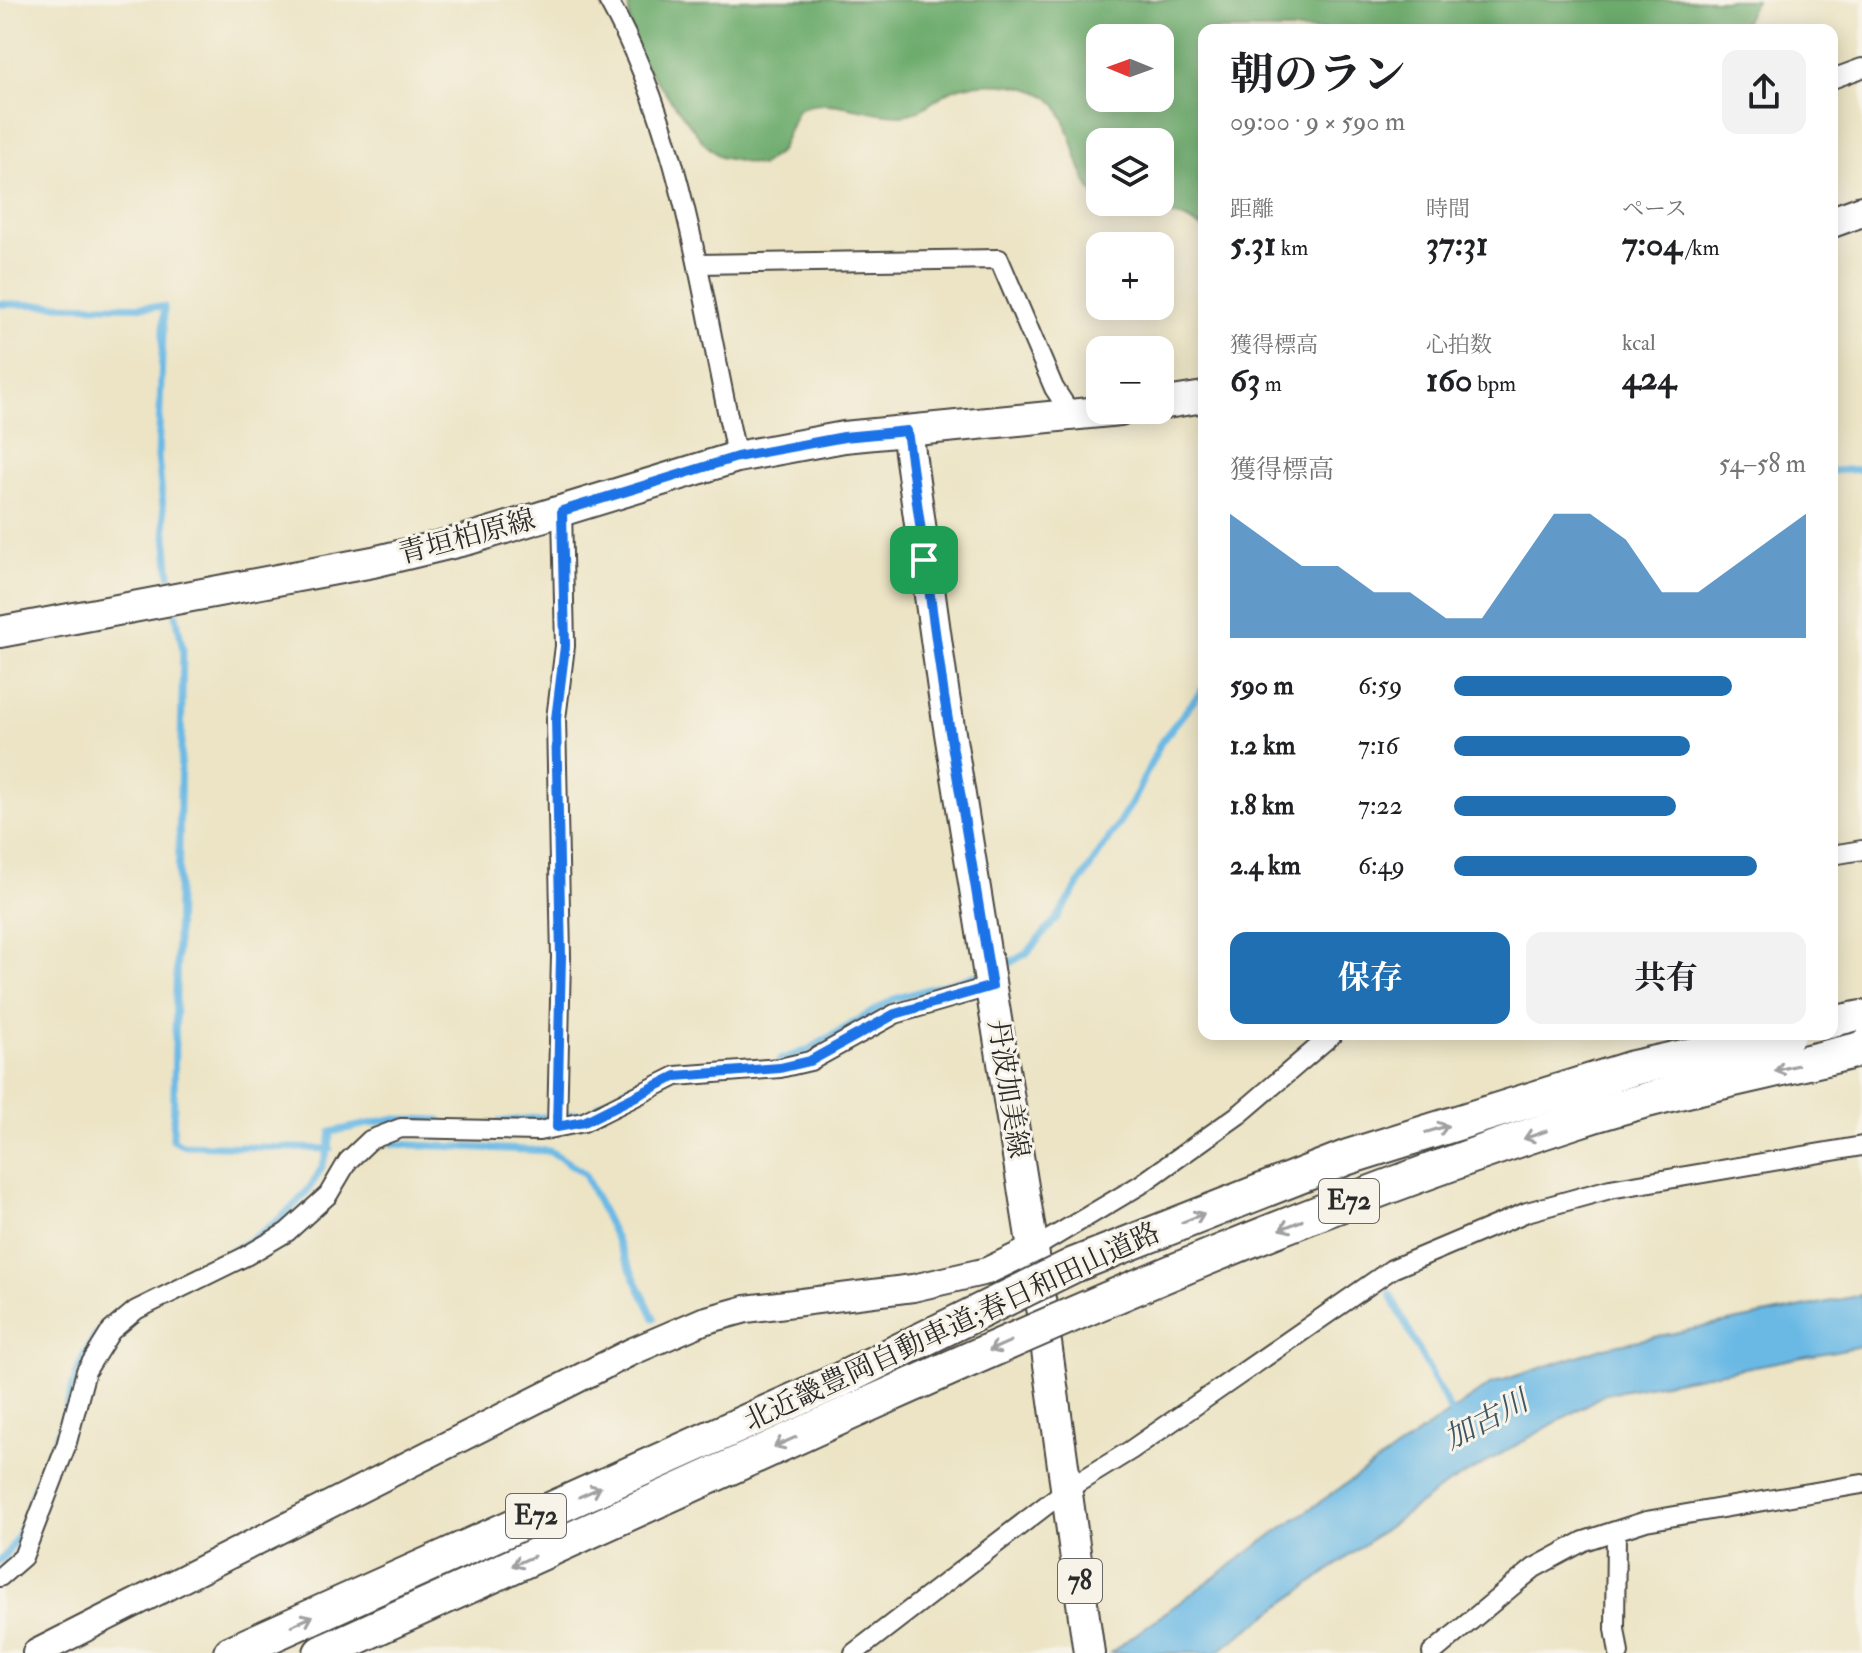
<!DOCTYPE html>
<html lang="ja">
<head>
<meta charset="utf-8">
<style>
	:root { --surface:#fff; --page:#f2f2f2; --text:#202124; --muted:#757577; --accent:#1f6fb2 }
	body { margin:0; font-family:"IM FELL Double Pica","Noto Serif JP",serif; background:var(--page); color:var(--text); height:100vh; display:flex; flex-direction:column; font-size:30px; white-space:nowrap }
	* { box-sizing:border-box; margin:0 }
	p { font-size:26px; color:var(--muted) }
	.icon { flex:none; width:44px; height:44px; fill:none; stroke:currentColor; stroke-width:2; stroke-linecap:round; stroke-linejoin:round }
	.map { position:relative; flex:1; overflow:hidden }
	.details { position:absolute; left:1198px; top:24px; width:640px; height:1016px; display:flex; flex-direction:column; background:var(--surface); border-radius:16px; box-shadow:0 4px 20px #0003 }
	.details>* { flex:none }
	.needle { width:52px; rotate:271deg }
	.tools { position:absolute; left:1086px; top:24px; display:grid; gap:16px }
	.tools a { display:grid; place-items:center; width:88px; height:88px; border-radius:16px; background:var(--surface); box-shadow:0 4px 20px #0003; font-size:40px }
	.pin { position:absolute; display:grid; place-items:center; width:68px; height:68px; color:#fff; margin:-34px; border-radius:16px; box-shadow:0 4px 12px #0006 }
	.round { display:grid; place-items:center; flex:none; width:84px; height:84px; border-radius:16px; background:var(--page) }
	.summary { display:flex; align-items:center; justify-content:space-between; height:136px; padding:0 32px }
	h1 { font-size:44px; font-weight:700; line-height:60px }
	.stats { display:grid; grid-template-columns:repeat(3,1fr); gap:12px; height:136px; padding:8px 32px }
	.stats div { display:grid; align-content:center }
	.stats b { font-size:34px; font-weight:700 }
	.stats small { font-size:22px; font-weight:400 }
	.stats p { font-size:22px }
	.chart { height:224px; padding:16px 32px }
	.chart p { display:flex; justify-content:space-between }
	.chart svg { width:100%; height:144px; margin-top:8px; fill:var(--accent); opacity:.7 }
	.action { display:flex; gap:16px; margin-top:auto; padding:16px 32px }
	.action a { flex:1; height:92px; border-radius:16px; background:var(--accent); color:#fff; font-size:32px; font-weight:700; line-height:92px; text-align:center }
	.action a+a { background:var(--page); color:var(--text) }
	ul { padding:0 32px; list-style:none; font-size:26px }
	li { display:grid; grid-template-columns:128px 96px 1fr; align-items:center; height:60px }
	li i { height:20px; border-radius:10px; background:var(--accent) }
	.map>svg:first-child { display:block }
	.forest { fill:#6cab6c; stroke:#4c6b4c; stroke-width:2; fill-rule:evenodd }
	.water { fill:#6bb9e5; stroke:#4b7288; stroke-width:2 }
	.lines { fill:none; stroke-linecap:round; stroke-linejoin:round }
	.stream { stroke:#6bb9e5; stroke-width:7 }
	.street-casing { stroke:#484742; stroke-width:22 }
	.secondary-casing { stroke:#484742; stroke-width:30 }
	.primary-casing { stroke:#484742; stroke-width:34 }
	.highway-casing { stroke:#484742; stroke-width:38 }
	.street { stroke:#fff; stroke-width:18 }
	.secondary { stroke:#fff; stroke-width:26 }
	.primary { stroke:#fff; stroke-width:30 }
	.highway { stroke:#fff; stroke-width:34 }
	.highway-bridge-casing { stroke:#484742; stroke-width:38; stroke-linecap:butt }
	.highway-bridge { stroke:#fff; stroke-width:34 }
	.oneway { stroke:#a0a0a0 }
	.route-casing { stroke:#fff; stroke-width:16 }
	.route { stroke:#1a73e8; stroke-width:10 }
	.labels { text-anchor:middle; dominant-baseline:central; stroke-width:6; stroke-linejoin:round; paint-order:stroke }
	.shield { fill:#f7f3e8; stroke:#686764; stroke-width:2 }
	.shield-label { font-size:26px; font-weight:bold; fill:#2b2b2b }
	.street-label { font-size:28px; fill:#2b2b2b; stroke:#f7f3e8 }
	.water-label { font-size:30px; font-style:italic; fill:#3e5663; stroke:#f7f3e8 }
</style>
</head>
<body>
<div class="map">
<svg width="1862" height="1653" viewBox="0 0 1862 1653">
	<rect width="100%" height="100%" fill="#f7f3e8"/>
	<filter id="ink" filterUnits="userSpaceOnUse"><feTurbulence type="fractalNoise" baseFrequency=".0125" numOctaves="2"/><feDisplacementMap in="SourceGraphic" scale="16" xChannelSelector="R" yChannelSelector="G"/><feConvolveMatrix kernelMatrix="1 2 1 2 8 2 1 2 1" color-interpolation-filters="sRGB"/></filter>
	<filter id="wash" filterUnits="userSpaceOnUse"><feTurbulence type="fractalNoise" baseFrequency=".006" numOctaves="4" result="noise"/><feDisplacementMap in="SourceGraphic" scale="32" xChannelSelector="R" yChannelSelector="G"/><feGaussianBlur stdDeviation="1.8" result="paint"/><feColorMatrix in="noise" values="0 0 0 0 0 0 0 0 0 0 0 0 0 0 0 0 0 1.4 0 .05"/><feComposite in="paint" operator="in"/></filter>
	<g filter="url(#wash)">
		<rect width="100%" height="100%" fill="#ece4c5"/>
		<!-- forest -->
		<path class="forest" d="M 628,0 L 1756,0 L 1740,30 L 1204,30 L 1204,229 L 1184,218 L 1109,202 L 1160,202 L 1160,142 L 1100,142 L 1098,200 C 1076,173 1076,140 1060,111 C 1046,82 987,80 960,87 C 938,93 924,115 900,115 C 864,115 833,95 798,109 L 780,151 L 761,166 L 720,157 L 704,143 L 632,49 ZM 1100,38 L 1160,38 L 1160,98 L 1100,98 Z"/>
		<!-- water -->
		<path class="water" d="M 1862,1295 L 1862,1346 L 1605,1394 L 1440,1489 L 1216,1653 L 1110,1653 L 1272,1535 L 1491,1384 L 1605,1347 Z"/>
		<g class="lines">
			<!-- stream -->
			<g class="stream">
				<path d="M 0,304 L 164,307 L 158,457 L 170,575"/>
				<path d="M 1832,471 L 1862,469"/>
				<path d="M 176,615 L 183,650 L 173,1140 L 182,1145 L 330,1149"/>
				<path d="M 1001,968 L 1027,953 L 1057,918 L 1132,803 L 1161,742 L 1204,688"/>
				<path d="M 779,1060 L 808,1050 L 894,999 L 976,975"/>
				<path d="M 598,1106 C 661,1066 678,1063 751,1062"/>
				<path d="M 566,1115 L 588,1113"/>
				<path d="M 500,1122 L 543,1117"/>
				<path d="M 393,1144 L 550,1151 L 584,1173 L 654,1318"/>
				<path d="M 187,1275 C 245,1245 325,1205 331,1132 L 391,1119 L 440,1120"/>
				<path d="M 1390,1294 L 1455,1420"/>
				<path d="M 0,1561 C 22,1539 25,1512 36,1484 C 41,1468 50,1454 56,1438 C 76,1388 78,1331 133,1303"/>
			</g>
		</g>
	</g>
	<g filter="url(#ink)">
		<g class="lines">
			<!-- street casing -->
			<g class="street-casing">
				<g id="street">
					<path d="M 608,0 C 685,137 702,305 737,457"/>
					<path d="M 1832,79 L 1862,68"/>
					<path d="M 698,264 L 999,259 L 1054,388 L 1073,417"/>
					<path d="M 1832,855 L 1862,850"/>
					<path d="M 557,1127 L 561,957 L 556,719 L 565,646 L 562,511"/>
					<path d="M 1033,1249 L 1140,1185 L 1241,1113 L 1333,1034"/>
					<path d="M 1616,1533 L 1615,1629 L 1619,1653"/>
					<path d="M 0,1577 L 23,1557 L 66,1446 L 86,1371 L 111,1331 L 136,1310 L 246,1256 L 287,1232 L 328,1195 L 348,1161 L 370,1140 L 401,1128 L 539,1131 L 584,1122 L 676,1076 L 780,1068 L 810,1061 L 895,1014 L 992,986"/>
					<path d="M 854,1653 L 1066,1490 L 1131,1450 L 1392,1269 L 1527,1212 L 1610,1189 L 1862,1146"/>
					<path d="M 1432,1653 L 1534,1568 L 1584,1541 L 1646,1521 L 1862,1484"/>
				</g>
			</g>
			<!-- secondary casing -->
			<g class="secondary-casing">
				<path id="secondary" d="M 36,1653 L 631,1352 L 703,1321 L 746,1309 L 913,1288 L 987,1271 L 1033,1249"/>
			</g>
			<!-- primary casing -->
			<g class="primary-casing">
				<g id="primary">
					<path d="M 1832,222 L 1862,211"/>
					<path d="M 1160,404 L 1204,397"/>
					<path d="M 907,431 L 944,696 L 1033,1249 L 1089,1653"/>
					<path d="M 0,632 L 373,562 L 469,539 L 737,457 L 844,437 L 1120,410"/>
				</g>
			</g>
			<!-- highway casing -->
			<g class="highway-casing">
				<g id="highway">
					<path d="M 1832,1024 L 1862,1018"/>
					<path d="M 231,1653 L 842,1379"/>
					<path d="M 321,1653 L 856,1410"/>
				</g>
			</g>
			<!-- street -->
			<use href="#street" class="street"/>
			<!-- secondary -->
			<use href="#secondary" class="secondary"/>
			<!-- primary -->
			<use href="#primary" class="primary"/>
			<!-- highway -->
			<use href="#highway" class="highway"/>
			<!-- highway-bridge casing -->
			<g class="highway-bridge-casing">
				<g id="highway-bridge">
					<path d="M 842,1379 L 1074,1265 L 1348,1157 L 1633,1068 L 1788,1034"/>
					<path d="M 856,1410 C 1092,1304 1329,1201 1575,1121 C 1667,1091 1767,1073 1862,1049"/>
				</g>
			</g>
			<!-- highway-bridge -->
			<use href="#highway-bridge" class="highway-bridge"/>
		</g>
		<!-- one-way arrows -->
		<defs><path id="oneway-shaft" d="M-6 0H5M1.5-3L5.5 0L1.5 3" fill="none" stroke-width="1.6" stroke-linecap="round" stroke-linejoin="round" transform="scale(2)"/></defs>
		<g class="oneway">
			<use href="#oneway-shaft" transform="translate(1786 1068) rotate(166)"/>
			<use href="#oneway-shaft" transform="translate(1437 1129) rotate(-17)"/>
			<use href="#oneway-shaft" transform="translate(1535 1135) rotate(161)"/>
			<use href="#oneway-shaft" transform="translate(1193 1218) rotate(-22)"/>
			<use href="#oneway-shaft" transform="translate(1291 1225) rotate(158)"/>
			<use href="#oneway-shaft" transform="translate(1000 1346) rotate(156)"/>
			<use href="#oneway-shaft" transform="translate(785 1442) rotate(156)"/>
			<use href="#oneway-shaft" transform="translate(590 1492) rotate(-24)"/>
			<use href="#oneway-shaft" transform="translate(523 1561) rotate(156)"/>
			<use href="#oneway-shaft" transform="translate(302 1621) rotate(-24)"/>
		</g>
	</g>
	<g class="lines" filter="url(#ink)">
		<!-- route casing -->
		<g class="route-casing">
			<path id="route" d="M 907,431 L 944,696 L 992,986 L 895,1014 L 810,1061 L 780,1068 L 676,1076 L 584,1122 L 557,1127 L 561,957 L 556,719 L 565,646 L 562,511 L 737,457 L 844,437 Z"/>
		</g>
		<!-- route -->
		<use href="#route" class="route"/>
	</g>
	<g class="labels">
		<!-- shield labels -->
		<g class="shield">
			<rect x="1319" y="1179" width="60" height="44" rx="6"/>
			<rect x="506" y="1494" width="60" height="44" rx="6"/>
			<rect x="1058" y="1559" width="44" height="44" rx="6"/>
		</g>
		<g class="shield-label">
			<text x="1349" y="1201">E72</text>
			<text x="536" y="1516">E72</text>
			<text x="1080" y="1581">78</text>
		</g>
		<!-- street labels -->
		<g class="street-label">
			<text transform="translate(467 537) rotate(-15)">青垣柏原線</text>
			<text transform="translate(1008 1089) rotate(81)">丹波加美線</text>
			<text transform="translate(952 1327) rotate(-25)">北近畿豊岡自動車道;春日和田山道路</text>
		</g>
		<!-- water labels -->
		<g class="water-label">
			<text transform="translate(1486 1420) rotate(-28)">加古川</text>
		</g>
	</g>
</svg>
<div class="tools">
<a><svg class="needle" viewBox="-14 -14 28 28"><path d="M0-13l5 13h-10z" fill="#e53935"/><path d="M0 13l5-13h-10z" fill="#757577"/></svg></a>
<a><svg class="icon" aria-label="layers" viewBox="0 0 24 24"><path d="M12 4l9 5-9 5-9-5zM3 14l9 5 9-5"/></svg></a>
<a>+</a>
<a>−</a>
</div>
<div class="pin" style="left:924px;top:560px;background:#1e9e55"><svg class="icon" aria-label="arrive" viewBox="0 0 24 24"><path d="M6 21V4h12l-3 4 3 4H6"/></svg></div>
<section class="details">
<div class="summary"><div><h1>朝のラン</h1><p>09:00 · 9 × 590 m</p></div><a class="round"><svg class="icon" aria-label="share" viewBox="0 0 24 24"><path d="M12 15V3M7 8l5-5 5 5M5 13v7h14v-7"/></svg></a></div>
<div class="stats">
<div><p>距離</p><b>5.31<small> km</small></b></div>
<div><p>時間</p><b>37:31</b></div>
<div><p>ペース</p><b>7:04<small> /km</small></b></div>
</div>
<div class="stats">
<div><p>獲得標高</p><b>63<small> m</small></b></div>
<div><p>心拍数</p><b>160<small> bpm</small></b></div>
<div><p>kcal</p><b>424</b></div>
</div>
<div class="chart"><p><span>獲得標高</span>54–58 m</p>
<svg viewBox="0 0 160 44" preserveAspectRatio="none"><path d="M0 44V6L10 14L20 22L30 22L40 30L50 30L60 38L70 38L80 22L90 6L100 6L110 14L120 30L130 30L140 22L150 14L160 6V44z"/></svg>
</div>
<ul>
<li><b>590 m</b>6:59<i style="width:79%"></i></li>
<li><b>1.2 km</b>7:16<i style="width:67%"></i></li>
<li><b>1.8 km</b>7:22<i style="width:63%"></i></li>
<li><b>2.4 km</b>6:49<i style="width:86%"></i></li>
</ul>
<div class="action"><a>保存</a><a>共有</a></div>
</section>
</div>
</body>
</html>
